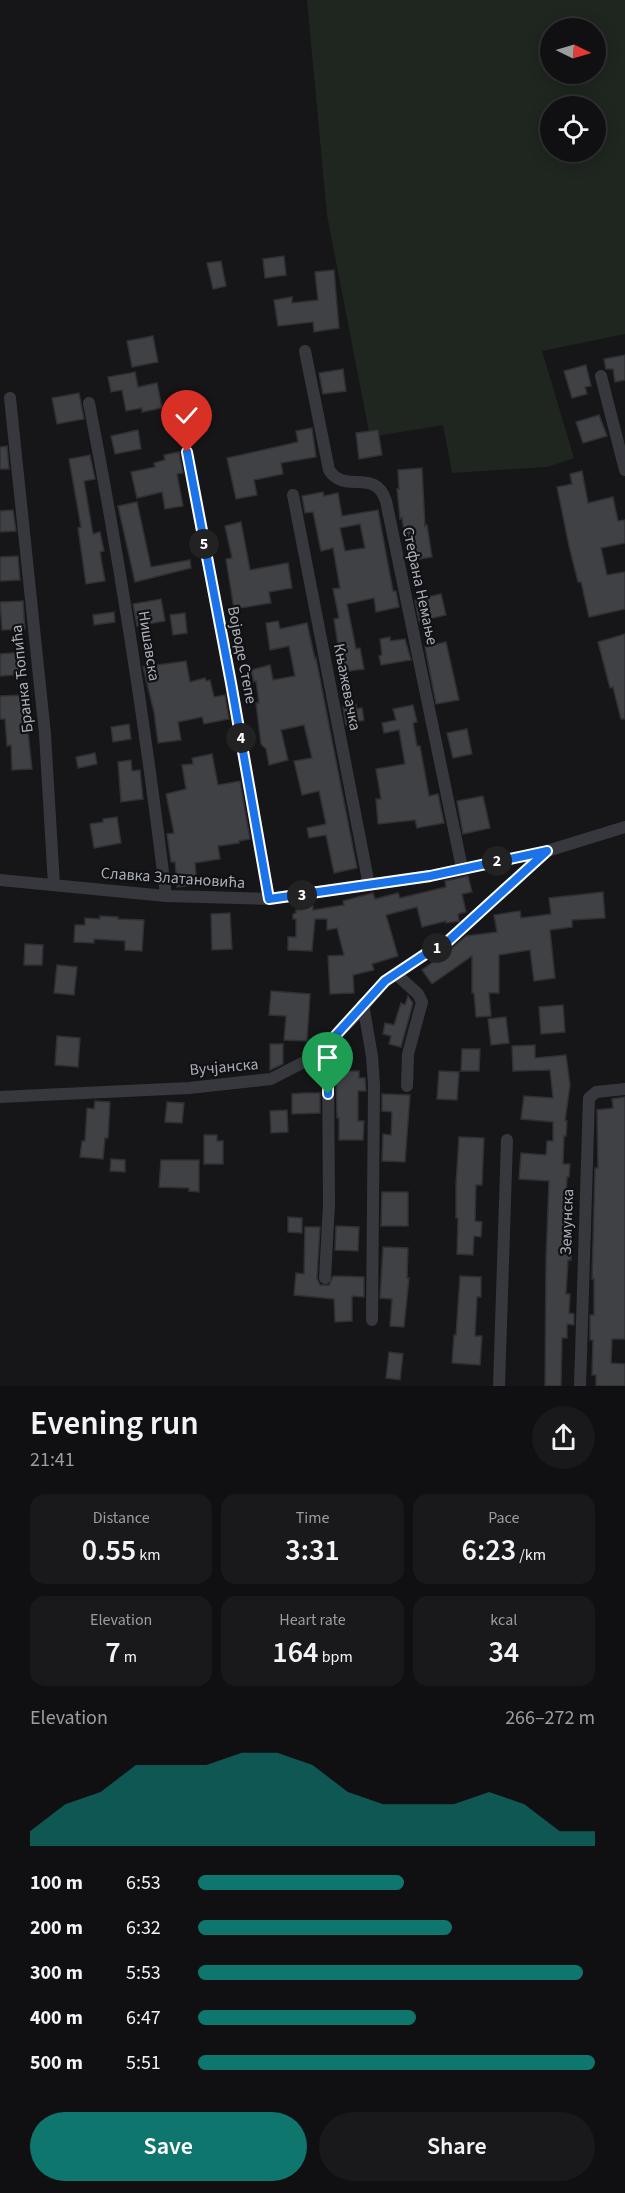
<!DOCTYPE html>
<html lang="en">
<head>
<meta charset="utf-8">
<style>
	:root { --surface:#101012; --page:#19191b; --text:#f1f3f6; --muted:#9c9d9f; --line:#303032; --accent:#0f766e }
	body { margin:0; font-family:"Source Sans 3",sans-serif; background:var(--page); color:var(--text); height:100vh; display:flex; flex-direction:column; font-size:22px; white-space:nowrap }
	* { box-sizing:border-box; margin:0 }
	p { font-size:20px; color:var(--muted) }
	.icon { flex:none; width:33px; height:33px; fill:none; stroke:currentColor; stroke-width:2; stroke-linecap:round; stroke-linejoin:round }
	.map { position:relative; height:1386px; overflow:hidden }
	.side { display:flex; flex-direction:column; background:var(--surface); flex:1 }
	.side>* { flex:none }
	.needle { width:39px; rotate:95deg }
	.tools { position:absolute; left:540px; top:18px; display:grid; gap:12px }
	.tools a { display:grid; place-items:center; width:66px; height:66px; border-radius:50%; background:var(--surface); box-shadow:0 3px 15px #0003,0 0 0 2px var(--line); font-size:30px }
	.pin { position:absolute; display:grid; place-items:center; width:51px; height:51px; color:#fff; margin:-62px -26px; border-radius:50% 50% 50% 0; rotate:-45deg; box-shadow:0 0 6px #0007 }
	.pin .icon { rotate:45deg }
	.km { position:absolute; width:30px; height:30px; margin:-15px; border-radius:50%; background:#222; color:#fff; font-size:16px; line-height:30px; text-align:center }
	.round { display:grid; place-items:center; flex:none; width:63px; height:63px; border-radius:32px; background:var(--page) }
	.summary { display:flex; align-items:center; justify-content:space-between; height:102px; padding:0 30px }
	h1 { font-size:33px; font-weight:600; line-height:45px }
	.stats { display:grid; grid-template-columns:repeat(3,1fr); gap:9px; height:102px; padding:6px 30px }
	.stats div { display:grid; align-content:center; border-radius:15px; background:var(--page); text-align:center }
	.stats b { font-size:30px; font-weight:600 }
	.stats small { font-size:16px; font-weight:400 }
	.stats p { font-size:16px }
	.chart { height:168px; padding:12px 30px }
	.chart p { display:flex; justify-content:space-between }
	.chart svg { width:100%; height:108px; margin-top:6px; fill:var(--accent); opacity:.7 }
	.primary-button { display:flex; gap:12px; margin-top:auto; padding:12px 30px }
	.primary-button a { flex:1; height:69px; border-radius:36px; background:var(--accent); color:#fff; font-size:24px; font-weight:600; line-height:69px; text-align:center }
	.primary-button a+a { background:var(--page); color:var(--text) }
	ul { padding:0 30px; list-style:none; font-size:20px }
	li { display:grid; grid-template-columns:96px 72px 1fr; align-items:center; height:45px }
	li i { height:15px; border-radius:8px; background:var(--accent) }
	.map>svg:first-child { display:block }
	.green { fill:#1e261f; fill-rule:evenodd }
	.building { fill:#404145; stroke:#303034; stroke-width:1.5; fill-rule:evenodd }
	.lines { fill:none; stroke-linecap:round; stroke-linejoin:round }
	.minor { stroke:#37383d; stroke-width:12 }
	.route-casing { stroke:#fff; stroke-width:12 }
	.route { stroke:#1a73e8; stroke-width:8 }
	.labels { text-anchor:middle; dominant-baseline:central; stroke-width:4.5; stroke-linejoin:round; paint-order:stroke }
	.street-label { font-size:16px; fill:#a8adb8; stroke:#111113 }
</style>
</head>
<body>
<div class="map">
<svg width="625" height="1386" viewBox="0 0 625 1386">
	<rect width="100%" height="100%" fill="#161618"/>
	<!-- green -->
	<path class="green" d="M 307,0 L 625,0 L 625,334 L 542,351 L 574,458 L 547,467 L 452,473 L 443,425 L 370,437 L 327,215 ZM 550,28 L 596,28 L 596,74 L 550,74 ZM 550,106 L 596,106 L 596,152 L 550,152 Z"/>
	<!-- building -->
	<g class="building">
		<path d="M 284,256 L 286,275 L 265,278 L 263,259 Z"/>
		<path d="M 221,261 L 226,286 L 213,289 L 207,263 Z"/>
		<path d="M 334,270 L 339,328 L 314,332 L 313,322 L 278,326 L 274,300 L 292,297 L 292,303 L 318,300 L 315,272 Z"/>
		<path d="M 153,336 L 158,362 L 132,367 L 127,341 Z"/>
		<path d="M 625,355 L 625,380 L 615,382 L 613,369 L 606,369 L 604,359 Z"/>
		<path d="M 586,365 L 591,386 L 585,387 L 587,394 L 572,398 L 564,371 Z"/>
		<path d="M 343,369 L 346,391 L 323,394 L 319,373 Z"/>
		<path d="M 135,372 L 138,387 L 157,383 L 162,408 L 142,412 L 142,408 L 126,411 L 122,390 L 111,392 L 108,377 Z"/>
		<path d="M 79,393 L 84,419 L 57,424 L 52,398 Z"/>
		<path d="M 599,415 L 607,436 L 583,443 L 576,422 Z"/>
		<path d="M 312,428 L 316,457 L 281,463 L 283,474 L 254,480 L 257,495 L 236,499 L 227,458 L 298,442 L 296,431 Z"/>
		<path d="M 138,430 L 141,449 L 115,454 L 111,436 Z"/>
		<path d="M 378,430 L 382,455 L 359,459 L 356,433 Z"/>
		<path d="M 7,446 L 9,469 L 0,469 L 0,447 Z"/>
		<path d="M 179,452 L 183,473 L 177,474 L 183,506 L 165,509 L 162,492 L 137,498 L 131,472 L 155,467 L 154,463 L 165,460 L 164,455 Z"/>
		<path d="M 90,455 L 95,479 L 84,481 L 93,534 L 100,532 L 104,551 L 100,552 L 105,581 L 86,584 L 78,528 L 81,527 L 69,459 Z"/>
		<path d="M 422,468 L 425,526 L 427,525 L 432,557 L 414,560 L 412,552 L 407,553 L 402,518 L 400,519 L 397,489 L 399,489 L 398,470 Z"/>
		<path d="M 582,471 L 588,503 L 613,497 L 618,521 L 625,520 L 625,543 L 601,548 L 607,575 L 625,572 L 625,609 L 589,617 L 581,582 L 578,582 L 569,546 L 557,487 L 572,484 L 570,474 Z"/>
		<path d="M 323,492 L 324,496 L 338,493 L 342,516 L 378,510 L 393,591 L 396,591 L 399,607 L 376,612 L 374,598 L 347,604 L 356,649 L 360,648 L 364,669 L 342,672 L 334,619 L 339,618 L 333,589 L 340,588 L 333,548 L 321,551 L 313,512 L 305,513 L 302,496 ZM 360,524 L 365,548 L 345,551 L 340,528 Z"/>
		<path d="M 137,502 L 151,567 L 190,560 L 191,568 L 135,582 L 118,506 Z"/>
		<path d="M 13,510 L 16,531 L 0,532 L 0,511 Z"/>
		<path d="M 241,522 L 250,570 L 288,563 L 292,588 L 269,592 L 271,603 L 234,609 L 226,559 L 232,558 L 225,526 Z"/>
		<path d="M 18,556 L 20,580 L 0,581 L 0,557 Z"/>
		<path d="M 441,594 L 446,615 L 419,621 L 415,600 Z"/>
		<path d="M 161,599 L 165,621 L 137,626 L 133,604 Z"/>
		<path d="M 23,601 L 25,629 L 2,630 L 0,602 Z"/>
		<path d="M 114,612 L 115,622 L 94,625 L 93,615 Z"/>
		<path d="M 185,613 L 187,633 L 173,635 L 170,615 Z"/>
		<path d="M 278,621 L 280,629 L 307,623 L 315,659 L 316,658 L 357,868 L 334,873 L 326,835 L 309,838 L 307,828 L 326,824 L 319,791 L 302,795 L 294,761 L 312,758 L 304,725 L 281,730 L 288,760 L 269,765 L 266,749 L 261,744 L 256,703 L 259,703 L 256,681 L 254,682 L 251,670 L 270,665 L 273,680 L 295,676 L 289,646 L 270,650 L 266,623 Z"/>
		<path d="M 625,634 L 625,719 L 621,719 L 613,687 L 610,688 L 598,642 Z"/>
		<path d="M 390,637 L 390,641 L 405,639 L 411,660 L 381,665 L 379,656 L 382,655 L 380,639 Z"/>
		<path d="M 446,642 L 459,700 L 436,704 L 425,647 Z"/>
		<path d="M 21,652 L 23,674 L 0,676 L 0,654 Z"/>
		<path d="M 186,661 L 190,682 L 205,678 L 206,681 L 210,680 L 214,697 L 225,695 L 229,719 L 204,724 L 202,717 L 178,722 L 181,740 L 158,743 L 154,712 L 143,667 Z"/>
		<path d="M 24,695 L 32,769 L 12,770 L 11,745 L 7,746 L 5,719 L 0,719 L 0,696 Z"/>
		<path d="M 356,705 L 357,709 L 362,708 L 364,720 L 346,725 L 343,707 Z"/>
		<path d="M 413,705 L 417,722 L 413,723 L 417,746 L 420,746 L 429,796 L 438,794 L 444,823 L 417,828 L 415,820 L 378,824 L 376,799 L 381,799 L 376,769 L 405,764 L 399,730 L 384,733 L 382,723 L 396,720 L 393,709 Z"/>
		<path d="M 129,724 L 131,739 L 113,742 L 111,727 Z"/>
		<path d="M 467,729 L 472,754 L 453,758 L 447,733 Z"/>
		<path d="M 95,753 L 97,764 L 78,768 L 76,757 Z"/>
		<path d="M 212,754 L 218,785 L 240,781 L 250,839 L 239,841 L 239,843 L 218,846 L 220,859 L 195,863 L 197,885 L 177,887 L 175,862 L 171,862 L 167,834 L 174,833 L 166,794 L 186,789 L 182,765 L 193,764 L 192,758 Z"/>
		<path d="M 131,760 L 132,771 L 140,770 L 143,799 L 121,802 L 118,762 Z"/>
		<path d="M 483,796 L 490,828 L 463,834 L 457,801 Z"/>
		<path d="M 117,817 L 121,843 L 94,848 L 90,824 L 103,822 L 103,819 Z"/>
		<path d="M 468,876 L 472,892 L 462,894 L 466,912 L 458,914 L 459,921 L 446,923 L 446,921 L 422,927 L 417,907 L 386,915 L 398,956 L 372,964 L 374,970 L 353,975 L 354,993 L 330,994 L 328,956 L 344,955 L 337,928 L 327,930 L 327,919 L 315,919 L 312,951 L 288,950 L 288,937 L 296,937 L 296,919 L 293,919 L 293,914 L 296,913 L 296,910 L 301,910 L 301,906 L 313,906 L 313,910 L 344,905 L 343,901 L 373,893 L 375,899 L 398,893 L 400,898 L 446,887 L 445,881 Z"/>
		<path d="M 603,892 L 605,918 L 572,920 L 572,927 L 550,930 L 555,978 L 534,981 L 530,950 L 499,955 L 499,993 L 489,993 L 491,1016 L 476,1017 L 474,993 L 472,993 L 472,956 L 432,984 L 422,970 L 450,950 L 466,936 L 497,932 L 494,915 L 520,911 L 521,918 L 551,914 L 549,898 Z"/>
		<path d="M 230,913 L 232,949 L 212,950 L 211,914 Z"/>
		<path d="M 100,916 L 118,917 L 118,919 L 144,920 L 142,951 L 125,950 L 125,941 L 94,939 L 94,943 L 74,942 L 75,925 L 85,925 L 85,918 L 100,919 Z"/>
		<path d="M 25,944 L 43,945 L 42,965 L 24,965 Z"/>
		<path d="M 57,965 L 77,967 L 74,995 L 54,993 Z"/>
		<path d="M 271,991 L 310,994 L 307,1041 L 284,1040 L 286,1016 L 269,1015 Z"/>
		<path d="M 408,996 L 413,1003 L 401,1047 L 389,1044 L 391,1036 L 383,1034 L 385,1023 L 394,1025 L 401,1003 L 405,1005 Z"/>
		<path d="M 563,1005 L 565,1032 L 541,1034 L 539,1007 Z"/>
		<path d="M 506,1017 L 509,1043 L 491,1045 L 488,1019 Z"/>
		<path d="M 57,1036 L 80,1038 L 78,1067 L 55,1065 Z"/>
		<path d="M 270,1044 L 283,1044 L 283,1064 L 270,1070 Z"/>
		<path d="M 535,1045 L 535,1058 L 566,1055 L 570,1085 L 565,1121 L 567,1121 L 566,1136 L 564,1136 L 563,1164 L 570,1164 L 569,1177 L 567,1177 L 566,1199 L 572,1199 L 571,1215 L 568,1214 L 568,1238 L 572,1238 L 571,1260 L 568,1260 L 566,1294 L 570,1294 L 569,1313 L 574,1314 L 574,1325 L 567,1324 L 567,1338 L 562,1338 L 561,1386 L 545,1386 L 546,1259 L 549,1181 L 519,1179 L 521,1153 L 546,1155 L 547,1141 L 553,1141 L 553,1122 L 521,1119 L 524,1096 L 553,1098 L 550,1070 L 513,1071 L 512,1046 Z"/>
		<path d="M 462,1049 L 480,1049 L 479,1071 L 461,1071 Z"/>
		<path d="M 336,1071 L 359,1071 L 359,1078 L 365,1078 L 366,1091 L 358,1091 L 358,1121 L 364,1121 L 363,1140 L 339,1140 L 339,1118 L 337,1118 Z"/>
		<path d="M 439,1071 L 459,1072 L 457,1100 L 437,1099 Z"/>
		<path d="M 303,1093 L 320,1093 L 320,1113 L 292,1114 L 292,1094 Z"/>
		<path d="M 382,1094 L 410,1095 L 405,1162 L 382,1161 L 383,1134 L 391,1135 L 392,1112 L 382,1111 Z"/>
		<path d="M 625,1097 L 625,1339 L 612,1339 L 611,1363 L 625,1364 L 625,1386 L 596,1386 L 596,1375 L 592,1375 L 593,1340 L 590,1340 L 590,1315 L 594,1315 L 594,1279 L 592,1279 L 595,1168 L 598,1168 L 597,1110 L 613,1108 L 612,1099 Z"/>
		<path d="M 95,1101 L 110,1102 L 108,1138 L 105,1138 L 103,1159 L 80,1157 L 82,1141 L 85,1141 L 87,1108 L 94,1109 Z"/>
		<path d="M 167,1102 L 184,1103 L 182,1123 L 165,1122 Z"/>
		<path d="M 287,1110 L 288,1132 L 271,1133 L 270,1111 Z"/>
		<path d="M 204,1135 L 217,1135 L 217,1141 L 223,1141 L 223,1164 L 204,1164 Z"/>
		<path d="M 459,1137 L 484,1138 L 482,1185 L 476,1185 L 475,1221 L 482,1222 L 481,1237 L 474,1236 L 473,1255 L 457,1254 L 458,1218 L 456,1218 L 456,1184 Z"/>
		<path d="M 111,1159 L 125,1160 L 125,1172 L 110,1171 Z"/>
		<path d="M 161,1160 L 199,1160 L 199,1192 L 189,1191 L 189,1188 L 159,1187 Z"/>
		<path d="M 382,1192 L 408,1192 L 408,1226 L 381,1226 Z"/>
		<path d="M 288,1217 L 302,1218 L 302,1233 L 288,1232 Z"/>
		<path d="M 336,1226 L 359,1227 L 358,1251 L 335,1250 Z"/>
		<path d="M 305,1227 L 320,1227 L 317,1278 L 320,1285 L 329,1285 L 333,1276 L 364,1277 L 364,1297 L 352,1296 L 352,1321 L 335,1322 L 334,1299 L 294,1295 L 296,1273 L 304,1274 Z"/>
		<path d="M 383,1247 L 408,1248 L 407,1278 L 409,1278 L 404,1327 L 390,1326 L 392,1299 L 380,1298 Z"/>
		<path d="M 460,1276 L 481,1277 L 481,1297 L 477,1297 L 475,1336 L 482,1336 L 480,1365 L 452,1363 L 454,1335 L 456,1335 Z"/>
		<path d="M 389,1352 L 403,1354 L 400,1380 L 386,1378 Z"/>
	</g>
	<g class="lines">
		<!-- minor -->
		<g class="minor">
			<path d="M 305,351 L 329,470 C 345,495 375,467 386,501 L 462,868"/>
			<path d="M 601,376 L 625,470"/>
			<path d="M 10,398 L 45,734 L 54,885"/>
			<path d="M 89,403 C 121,566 146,731 166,896"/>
			<path d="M 187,452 L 231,683 L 269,899"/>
			<path d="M 293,495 L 369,885"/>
			<path d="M 0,880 L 166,896 L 269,899 L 430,876 L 547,851 L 625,827"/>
			<path d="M 396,974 L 418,994 L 422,1002 L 408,1054 L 407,1086"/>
			<path d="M 363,1004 L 372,1056 L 374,1085 L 372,1320"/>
			<path d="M 325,1046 L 328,1059 L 329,1205 L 325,1278"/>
			<path d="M 0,1097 L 189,1088 L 271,1079 L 308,1060 L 325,1046 L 356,1015 L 385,981 L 433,949 L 445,944 L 546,852"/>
			<path d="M 499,1386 L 507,1140"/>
			<path d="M 580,1386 L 589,1098 L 596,1092 L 625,1089"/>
		</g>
	</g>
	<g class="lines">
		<!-- route casing -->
		<g class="route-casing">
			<path id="route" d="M 187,452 L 231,683 L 269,899 L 430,876 L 547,851 L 445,944 L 433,949 L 385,981 L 326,1046 L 328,1059 L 328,1094"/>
		</g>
		<!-- route -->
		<use href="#route" class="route"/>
	</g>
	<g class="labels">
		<!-- street labels -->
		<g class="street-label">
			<text transform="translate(420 586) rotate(78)">Стефана Немање</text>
			<text transform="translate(149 646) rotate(81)">Нишавска</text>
			<text transform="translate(242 655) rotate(79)">Војводе Степе</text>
			<text transform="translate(22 679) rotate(-96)">Бранка Ћопића</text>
			<text transform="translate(347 687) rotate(79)">Књажевачка</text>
			<text transform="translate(173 878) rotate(4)">Славка Златановића</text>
			<text transform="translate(224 1067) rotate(-5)">Вучјанска</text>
			<text transform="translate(567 1222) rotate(-88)">Земунска</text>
		</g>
	</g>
</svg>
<div class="tools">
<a><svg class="needle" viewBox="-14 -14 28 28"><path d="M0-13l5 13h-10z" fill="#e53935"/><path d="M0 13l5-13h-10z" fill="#9c9d9f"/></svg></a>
<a><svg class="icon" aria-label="locate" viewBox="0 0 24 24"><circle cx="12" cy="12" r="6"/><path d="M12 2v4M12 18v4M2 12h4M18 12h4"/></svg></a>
</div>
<div class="pin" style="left:328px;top:1094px;background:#1e9e55"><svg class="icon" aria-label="arrive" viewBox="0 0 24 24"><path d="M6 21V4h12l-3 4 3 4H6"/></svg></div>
<div class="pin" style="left:187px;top:452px;background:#d93025"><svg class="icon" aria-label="check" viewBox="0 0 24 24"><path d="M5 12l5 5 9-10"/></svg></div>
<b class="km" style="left:437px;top:948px">1</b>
<b class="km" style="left:497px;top:861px">2</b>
<b class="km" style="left:302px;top:895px">3</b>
<b class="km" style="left:241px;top:738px">4</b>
<b class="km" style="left:204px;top:544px">5</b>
</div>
<section class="side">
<div class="summary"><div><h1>Evening run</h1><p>21:41</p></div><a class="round"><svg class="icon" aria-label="share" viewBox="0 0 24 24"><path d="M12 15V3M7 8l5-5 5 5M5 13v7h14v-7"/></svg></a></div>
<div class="stats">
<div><p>Distance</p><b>0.55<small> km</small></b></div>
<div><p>Time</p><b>3:31</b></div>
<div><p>Pace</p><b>6:23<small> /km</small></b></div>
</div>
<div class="stats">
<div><p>Elevation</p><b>7<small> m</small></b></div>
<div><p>Heart rate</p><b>164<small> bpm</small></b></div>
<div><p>kcal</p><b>34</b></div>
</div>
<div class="chart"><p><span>Elevation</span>266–272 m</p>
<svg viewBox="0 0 160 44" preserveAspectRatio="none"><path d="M0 44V38L10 27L20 22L30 11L40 11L50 11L60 6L70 6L80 11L90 22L100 27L110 27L120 27L130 22L140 27L150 38L160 38V44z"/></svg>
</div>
<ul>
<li><b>100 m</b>6:53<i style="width:52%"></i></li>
<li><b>200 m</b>6:32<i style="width:64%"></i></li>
<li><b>300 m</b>5:53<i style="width:97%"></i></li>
<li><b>400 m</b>6:47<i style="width:55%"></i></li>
<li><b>500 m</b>5:51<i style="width:100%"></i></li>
</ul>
<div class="primary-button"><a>Save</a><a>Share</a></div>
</section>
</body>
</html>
